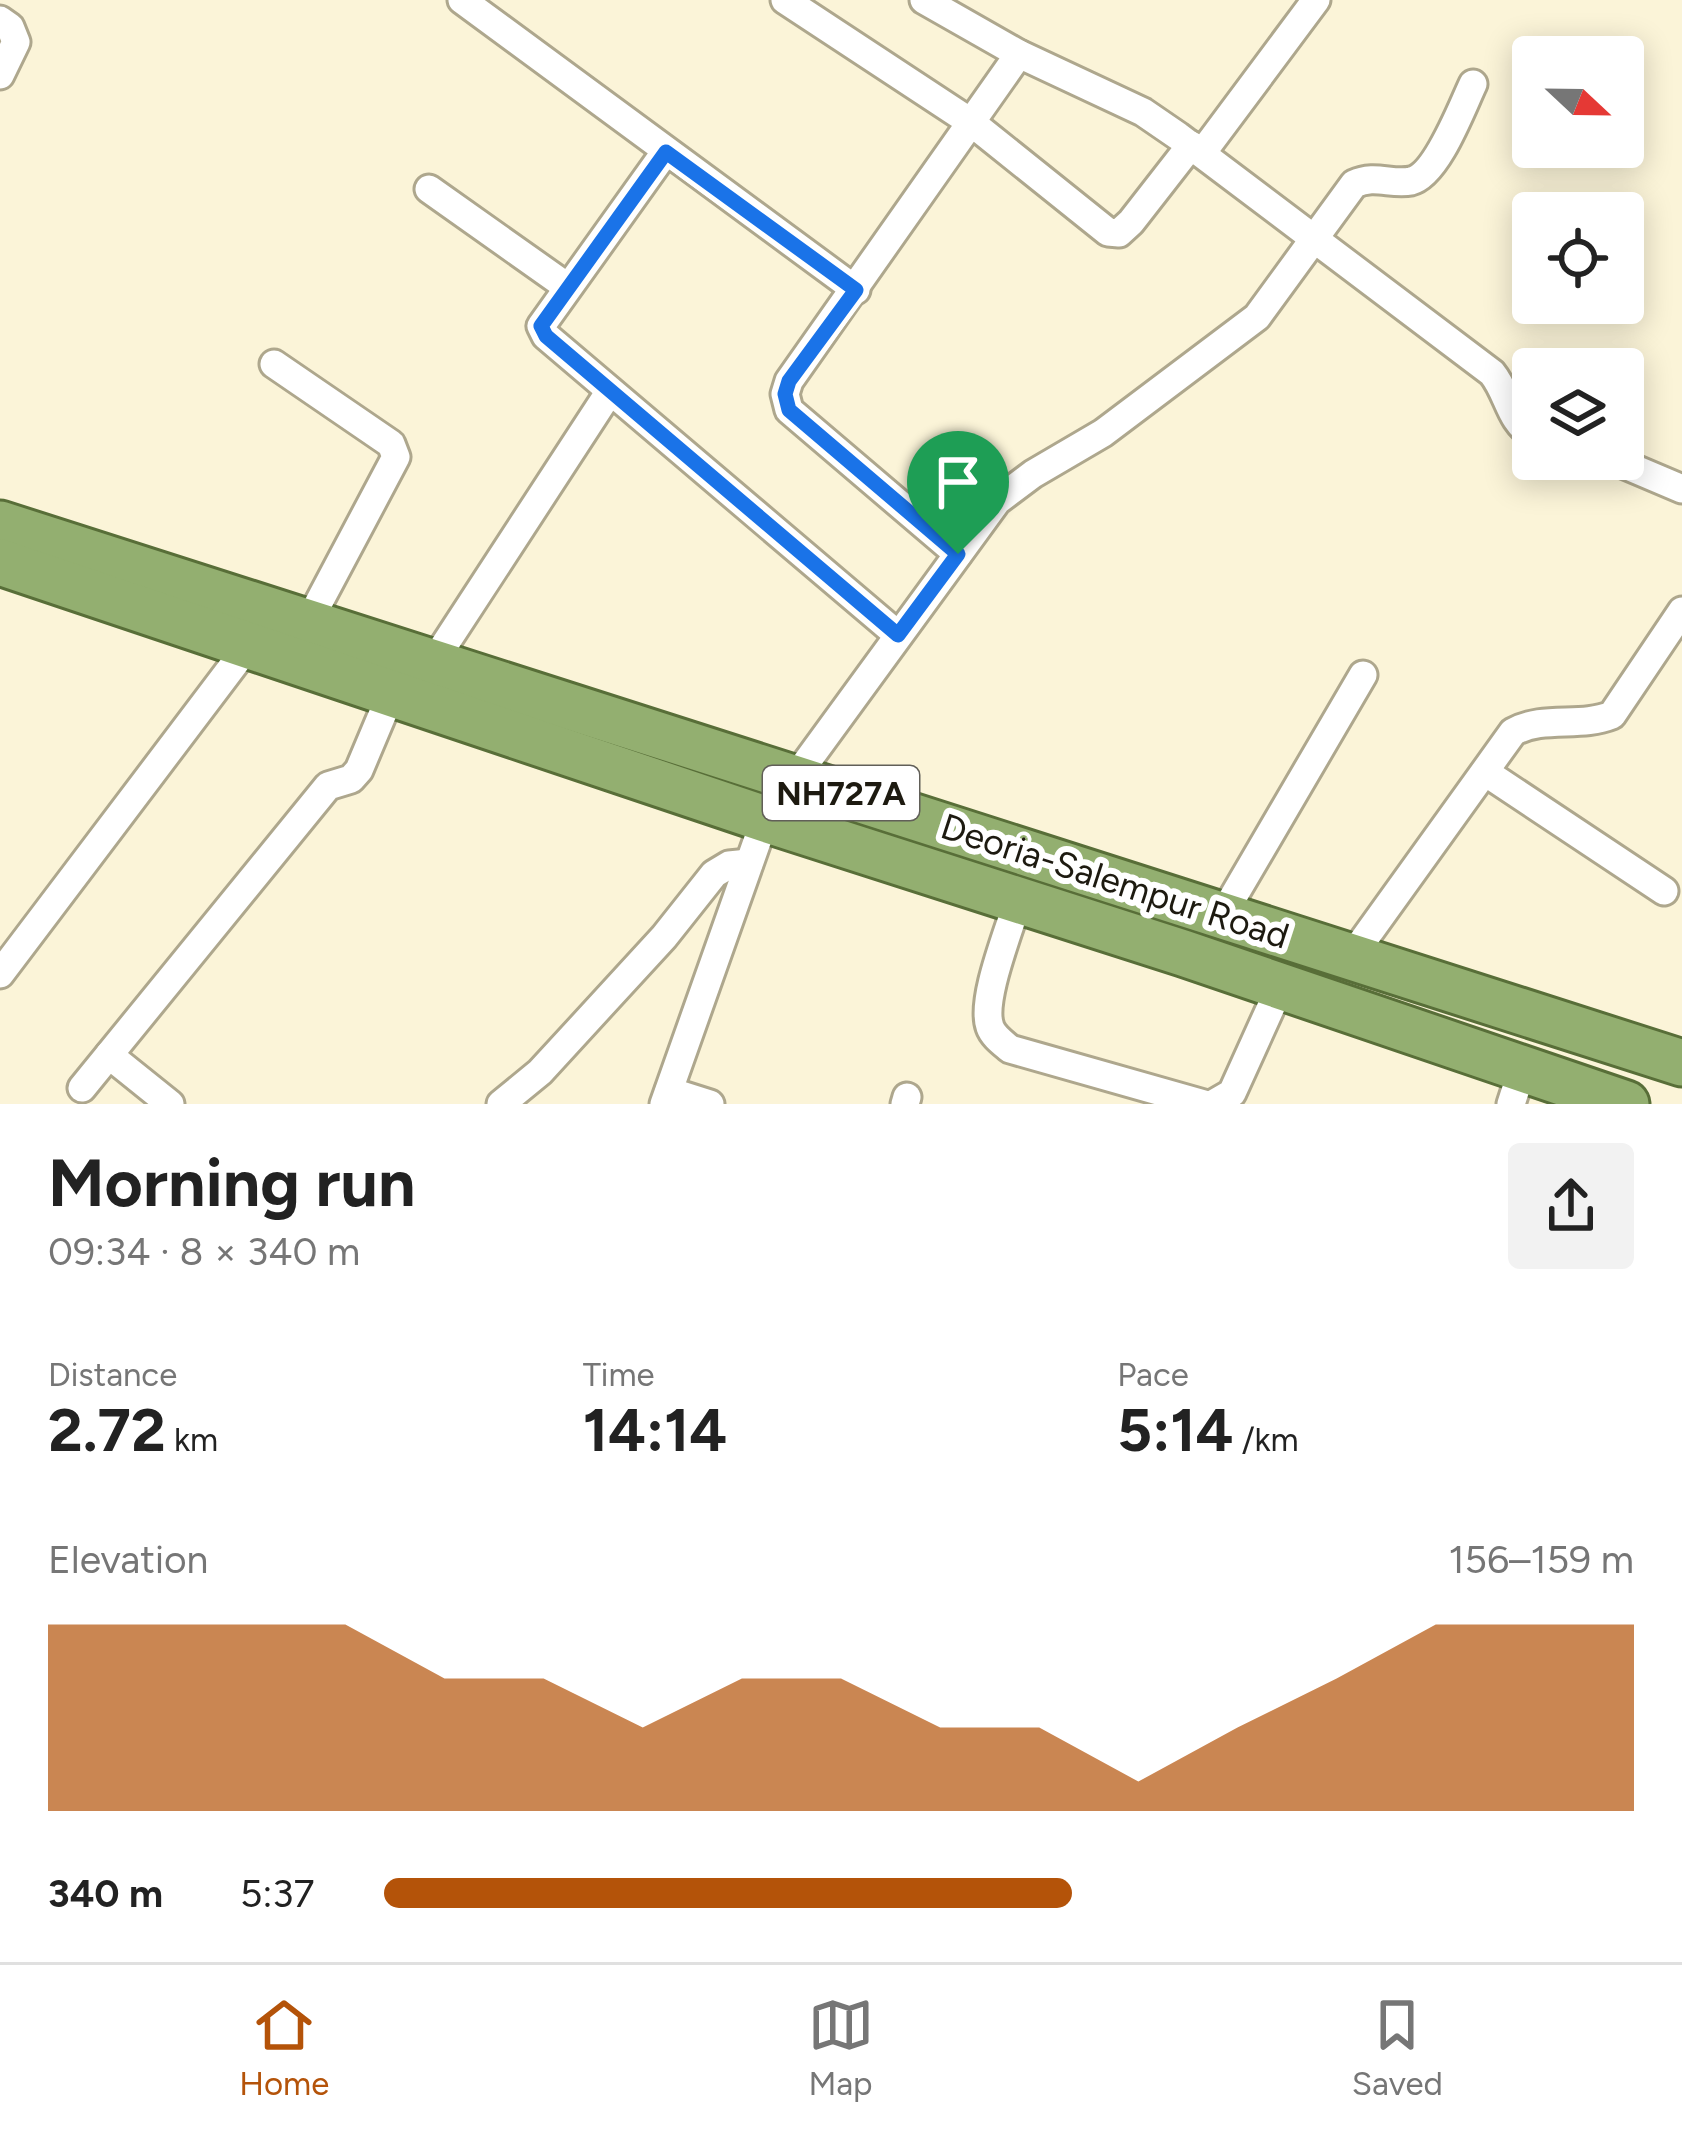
<!DOCTYPE html>
<html lang="en">
<head>
<meta charset="utf-8">
<style>
	:root { --surface:#fff; --page:#f2f2f2; --text:#222; --muted:#767676; --line:#e0e0e0; --accent:#b45309 }
	body { margin:0; font-family:Figtree,sans-serif; background:var(--page); color:var(--text); height:100vh; display:flex; flex-direction:column; font-size:45px; white-space:nowrap }
	* { box-sizing:border-box; margin:0 }
	p { font-size:39px; color:var(--muted) }
	.icon { flex:none; width:66px; height:66px; fill:none; stroke:currentColor; stroke-width:2; stroke-linecap:round; stroke-linejoin:round }
	.map { position:relative; height:1104px; overflow:hidden }
	.sheet { display:flex; flex-direction:column; background:var(--surface); flex:1 }
	.sheet>* { flex:none }
	.needle { width:78px; rotate:112deg }
	.controls { position:absolute; left:1512px; top:36px; display:grid; gap:24px }
	.controls a { display:grid; place-items:center; width:132px; height:132px; border-radius:12px; background:var(--surface); box-shadow:0 6px 30px #0003; font-size:60px }
	.pin { position:absolute; display:grid; place-items:center; width:102px; height:102px; color:#fff; margin:-123px -51px; border-radius:50% 50% 50% 0; rotate:-45deg; box-shadow:0 0 12px #0007 }
	.pin .icon { rotate:45deg }
	.round { display:grid; place-items:center; flex:none; width:126px; height:126px; border-radius:12px; background:var(--page) }
	.head { display:flex; align-items:center; justify-content:space-between; height:204px; padding:0 48px }
	h1 { font-size:66px; font-weight:700; line-height:90px }
	.figures { display:grid; grid-template-columns:repeat(3,1fr); gap:18px; height:204px; padding:12px 48px }
	.figures div { display:grid; align-content:center }
	.figures b { font-size:60px; font-weight:700 }
	.figures small { font-size:33px; font-weight:400 }
	.figures p { font-size:33px }
	.chart { height:336px; padding:24px 48px }
	.chart p { display:flex; justify-content:space-between }
	.chart svg { width:100%; height:216px; margin-top:12px; fill:var(--accent); opacity:.7 }
	ul { padding:0 48px; list-style:none; font-size:39px }
	li { display:grid; grid-template-columns:192px 144px 1fr; align-items:center; height:90px }
	li i { height:30px; border-radius:15px; background:var(--accent) }
	.dock { display:flex; justify-content:space-around; align-items:center; height:168px; border-top:3px solid var(--line); background:var(--surface); font-size:33px; color:var(--muted) }
	.dock a { display:grid; justify-items:center; gap:6px }
	.dock .selected { color:var(--accent) }
	.map>svg:first-child { display:block }
	.lines { fill:none; stroke-linecap:round; stroke-linejoin:round }
	.minor-casing { stroke:#aea78d; stroke-width:33 }
	.trunk-casing { stroke:#586e38; stroke-width:51 }
	.minor { stroke:#fff; stroke-width:27 }
	.trunk { stroke:#93af70; stroke-width:45 }
	.route-casing { stroke:#fff; stroke-width:24 }
	.route { stroke:#1a73e8; stroke-width:15 }
	.labels { text-anchor:middle; dominant-baseline:central; stroke-width:12; stroke-linejoin:round; paint-order:stroke }
	.shield { fill:#fff; stroke:#615f58; stroke-width:3 }
	.shield-label { font-size:33px; font-weight:bold; fill:#1d1a10 }
	.street-label { font-size:36px; fill:#1d1a10; stroke:#fff }
</style>
</head>
<body>
<div class="map">
<svg width="1682" height="1104" viewBox="0 0 1682 1104">
	<rect width="100%" height="100%" fill="#fbf4d8"/>
	<g class="lines">
		<!-- minor casing -->
		<g class="minor-casing">
			<g id="minor">
				<path d="M 462,0 L 856,290"/>
				<path d="M 785,0 L 972,123 L 1108,232 L 1119,233 L 1131,222 L 1191,145"/>
				<path d="M 924,0 L 1019,54 L 1143,112 L 1178,136 L 1492,373 C 1509,394 1509,421 1533,435"/>
				<path d="M 0,20 L 10,27 L 16,42 L 0,75"/>
				<path d="M 666,151 L 541,326 L 546,336 L 898,635"/>
				<path d="M 1202,153 L 1316,0"/>
				<path d="M 429,189 L 566,286"/>
				<path d="M 274,364 L 391,444 L 396,457 L 309,621"/>
				<path d="M 1583,459 L 1616,461 L 1682,489"/>
				<path d="M 958,554 L 789,410 L 785,394 L 789,381 L 1019,54"/>
				<path d="M 434,661 L 610,391"/>
				<path d="M 1485,772 L 1664,891"/>
				<path d="M 1018,900 C 1010,929 980,1000 990,1027 C 993,1036 1003,1043 1010,1049 L 1204,1104"/>
				<path d="M 1222,916 L 1363,675"/>
				<path d="M 1352,956 L 1513,732 C 1544,715 1580,728 1612,715 L 1682,611"/>
				<path d="M 0,974 L 248,646"/>
				<path d="M 109,1055 L 170,1104"/>
				<path d="M 82,1088 L 328,786 L 351,779 L 359,770 L 391,694"/>
				<path d="M 669,1091 L 710,1104"/>
				<path d="M 501,1104 L 540,1072 L 664,937 L 714,874 L 729,865 L 749,863"/>
				<path d="M 664,1104 L 765,819 L 997,501 L 1033,474 L 1103,433 L 1257,317 L 1354,184 C 1375,174 1391,185 1411,181 C 1437,175 1462,107 1473,84"/>
				<path d="M 905,1104 L 907,1097"/>
				<path d="M 1213,1104 L 1232,1093 L 1280,987"/>
				<path d="M 1511,1104 L 1522,1070"/>
			</g>
		</g>
		<!-- trunk casing -->
		<g class="trunk-casing">
			<g id="trunk">
				<path d="M 0,524 L 1682,1063"/>
				<path d="M 0,562 L 765,819 L 1183,953 L 1626,1104"/>
			</g>
		</g>
		<!-- minor -->
		<use href="#minor" class="minor"/>
		<!-- trunk -->
		<use href="#trunk" class="trunk"/>
	</g>
	<g class="lines">
		<!-- route casing -->
		<g class="route-casing">
			<path id="route" d="M 666,152 L 856,290 L 789,381 L 785,394 L 789,410 L 958,554 L 898,635 L 546,336 L 541,326 Z"/>
		</g>
		<!-- route -->
		<use href="#route" class="route"/>
	</g>
	<g class="labels">
		<!-- shield labels -->
		<rect class="shield" x="763" y="766" width="156" height="54" rx="9"/>
		<g class="shield-label">
			<text x="841" y="793">NH727A</text>
		</g>
		<!-- street labels -->
		<g class="street-label">
			<text transform="translate(1115 881) rotate(18)">Deoria-Salempur Road</text>
		</g>
	</g>
</svg>
<div class="controls">
<a><svg class="needle" viewBox="-14 -14 28 28"><path d="M0-13l5 13h-10z" fill="#e53935"/><path d="M0 13l5-13h-10z" fill="#767676"/></svg></a>
<a><svg class="icon" aria-label="locate" viewBox="0 0 24 24"><circle cx="12" cy="12" r="6"/><path d="M12 2v4M12 18v4M2 12h4M18 12h4"/></svg></a>
<a><svg class="icon" aria-label="layers" viewBox="0 0 24 24"><path d="M12 4l9 5-9 5-9-5zM3 14l9 5 9-5"/></svg></a>
</div>
<div class="pin" style="left:958px;top:554px;background:#1e9e55"><svg class="icon" aria-label="arrive" viewBox="0 0 24 24"><path d="M6 21V4h12l-3 4 3 4H6"/></svg></div>
</div>
<section class="sheet">
<div class="head"><div><h1>Morning run</h1><p>09:34 · 8 × 340 m</p></div><a class="round"><svg class="icon" aria-label="share" viewBox="0 0 24 24"><path d="M12 15V3M7 8l5-5 5 5M5 13v7h14v-7"/></svg></a></div>
<div class="figures">
<div><p>Distance</p><b>2.72<small> km</small></b></div>
<div><p>Time</p><b>14:14</b></div>
<div><p>Pace</p><b>5:14<small> /km</small></b></div>
</div>
<div class="chart"><p><span>Elevation</span>156–159 m</p>
<svg viewBox="0 0 160 44" preserveAspectRatio="none"><path d="M0 44V6L10 6L20 6L30 6L40 17L50 17L60 27L70 17L80 17L90 27L100 27L110 38L120 27L130 17L140 6L150 6L160 6V44z"/></svg>
</div>
<ul>
<li><b>340 m</b>5:37<i style="width:55%"></i></li>
</ul>
</section>
<nav class="dock">
<a class="selected"><svg class="icon" aria-label="home" viewBox="0 0 24 24"><path d="M3 11l9-7 9 7M6 9v11h12V9"/></svg>Home</a>
<a><svg class="icon" aria-label="map" viewBox="0 0 24 24"><path d="M3 6l6-2 6 2 6-2v14l-6 2-6-2-6 2zM9 4v14M15 6v14"/></svg>Map</a>
<a><svg class="icon" aria-label="saved" viewBox="0 0 24 24"><path d="M7 4h10v16l-5-4-5 4z"/></svg>Saved</a>
</nav>
</body>
</html>
